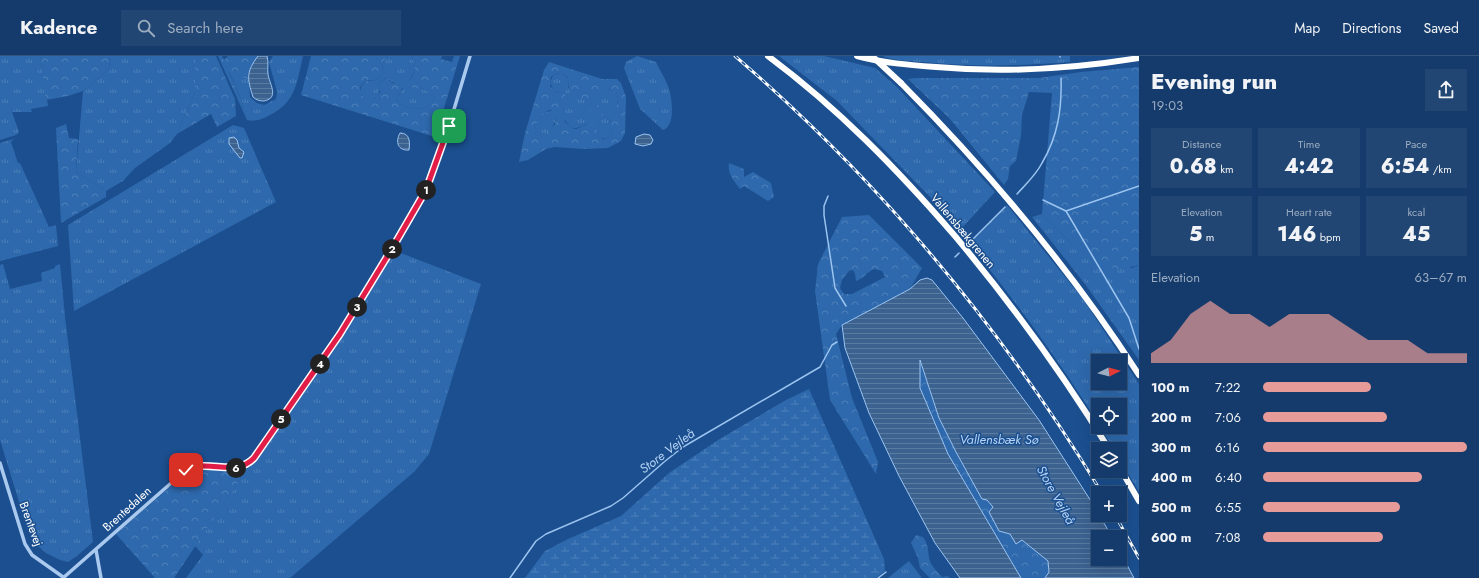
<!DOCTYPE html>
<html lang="en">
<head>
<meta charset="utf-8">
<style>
	:root { --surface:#143b6b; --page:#214673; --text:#f1f3f6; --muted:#9dadc1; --line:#33557e; --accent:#e69b98 }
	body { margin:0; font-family:Jost,sans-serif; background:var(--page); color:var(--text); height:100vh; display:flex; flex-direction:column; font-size:15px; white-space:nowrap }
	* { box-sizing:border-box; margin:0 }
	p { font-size:13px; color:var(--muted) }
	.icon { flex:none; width:22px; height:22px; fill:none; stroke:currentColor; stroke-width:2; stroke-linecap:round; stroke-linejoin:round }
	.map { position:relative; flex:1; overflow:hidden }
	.side { display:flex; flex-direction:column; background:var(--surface); width:340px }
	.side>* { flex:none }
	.needle { width:26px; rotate:84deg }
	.controls { position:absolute; left:1091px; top:298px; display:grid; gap:8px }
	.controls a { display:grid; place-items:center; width:36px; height:36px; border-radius:0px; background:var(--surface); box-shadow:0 4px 16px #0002,0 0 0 1px var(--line); font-size:20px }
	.pin { position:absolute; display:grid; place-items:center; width:34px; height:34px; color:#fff; margin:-17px; border-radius:8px; box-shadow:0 2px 6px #0006 }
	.km { position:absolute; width:20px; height:20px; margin:-10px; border-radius:50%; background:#222; color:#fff; font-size:11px; line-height:20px; text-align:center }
	.round { display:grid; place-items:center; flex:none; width:42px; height:42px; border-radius:0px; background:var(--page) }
	.head { display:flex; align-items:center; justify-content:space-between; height:68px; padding:0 12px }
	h1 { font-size:22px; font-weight:800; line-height:30px }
	.stats { display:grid; grid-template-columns:repeat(3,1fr); gap:6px; height:68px; padding:4px 12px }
	.stats div { display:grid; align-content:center; border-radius:0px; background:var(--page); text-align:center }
	.stats b { font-size:20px; font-weight:800 }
	.stats small { font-size:11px; font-weight:400 }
	.stats p { font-size:11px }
	.chart { height:112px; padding:8px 12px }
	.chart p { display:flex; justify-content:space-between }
	.chart svg { width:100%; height:72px; margin-top:4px; fill:var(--accent); opacity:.7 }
	ul { padding:0 12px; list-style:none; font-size:13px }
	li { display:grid; grid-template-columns:64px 48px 1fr; align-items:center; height:30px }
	li i { height:10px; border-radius:5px; background:var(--accent) }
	header { display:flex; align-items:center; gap:24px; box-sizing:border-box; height:56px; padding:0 20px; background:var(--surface); border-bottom:1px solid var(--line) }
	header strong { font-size:19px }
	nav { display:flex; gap:22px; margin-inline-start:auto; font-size:14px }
	.search { width:280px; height:36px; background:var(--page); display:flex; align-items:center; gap:10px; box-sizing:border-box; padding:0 14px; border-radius:0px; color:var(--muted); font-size:15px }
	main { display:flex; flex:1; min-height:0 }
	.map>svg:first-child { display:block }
	.grass { fill:url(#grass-tufts); fill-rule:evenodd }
	.forest { fill:url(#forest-crowns); fill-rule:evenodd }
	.wetland { fill:url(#wetland-marsh) }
	.water { fill:url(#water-rules); stroke:#9cc4f0 }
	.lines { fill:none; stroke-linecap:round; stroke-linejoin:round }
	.stream { stroke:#9cc4f0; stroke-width:1.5 }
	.minor { stroke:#a9c9ee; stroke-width:3.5 }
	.motorway { stroke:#fff; stroke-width:6 }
	.rail-casing { stroke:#fff; stroke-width:3 }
	.rail { stroke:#1b4f8f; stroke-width:1.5; stroke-dasharray:4.5; stroke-linecap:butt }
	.motorway-bridge { stroke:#fff; stroke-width:6 }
	.route-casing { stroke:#fff; stroke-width:8 }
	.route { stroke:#e11d48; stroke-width:5 }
	.labels { text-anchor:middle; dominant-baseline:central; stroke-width:3; stroke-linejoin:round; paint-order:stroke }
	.street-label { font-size:12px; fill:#fff; stroke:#1b4f8f }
	.water-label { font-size:13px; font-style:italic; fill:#b5d3f5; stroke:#1b4f8f }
</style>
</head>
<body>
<header>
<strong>Kadence</strong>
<div class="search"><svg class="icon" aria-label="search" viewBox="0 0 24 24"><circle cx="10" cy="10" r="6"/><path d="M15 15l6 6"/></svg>Search here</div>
<nav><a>Map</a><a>Directions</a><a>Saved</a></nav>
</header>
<main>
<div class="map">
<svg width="1139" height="522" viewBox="0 0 1139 522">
	<defs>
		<pattern id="grass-tufts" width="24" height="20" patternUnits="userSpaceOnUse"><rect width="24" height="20" fill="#2e69ad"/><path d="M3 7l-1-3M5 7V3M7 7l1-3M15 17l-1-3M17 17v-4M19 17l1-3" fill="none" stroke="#4d80b9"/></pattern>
		<pattern id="forest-crowns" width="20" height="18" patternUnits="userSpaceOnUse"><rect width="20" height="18" fill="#2e69ad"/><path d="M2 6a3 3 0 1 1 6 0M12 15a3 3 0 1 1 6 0" fill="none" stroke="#4d80b9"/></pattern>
		<pattern id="wetland-marsh" width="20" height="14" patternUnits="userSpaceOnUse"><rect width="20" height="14" fill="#2e69ad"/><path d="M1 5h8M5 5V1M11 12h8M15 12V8" fill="none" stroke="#4d80b9"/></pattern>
		<pattern id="water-rules" width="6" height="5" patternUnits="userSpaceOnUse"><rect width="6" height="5" fill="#3c6290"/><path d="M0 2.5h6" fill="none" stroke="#597aa1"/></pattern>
	</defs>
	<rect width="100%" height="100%" fill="#1b4f8f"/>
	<!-- grass -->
	<g class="grass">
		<path d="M 0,0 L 40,0 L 48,50 L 31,53 L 32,56 L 12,56 L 19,76 L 16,79 L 0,84 Z"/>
		<path d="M 110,0 L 195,0 L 195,36 L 177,78 L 170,87 L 135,112 L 123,125 L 106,135 L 76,116 L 83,35 L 109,13 Z"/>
		<path d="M 273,0 L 303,0 C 297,26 296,46 270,59 C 263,63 255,66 247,64 L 242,53 L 243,48 L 229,15 L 249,24 L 250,41 L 257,47 L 264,49 L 276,43 L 277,36 L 269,6 Z"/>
		<path d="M 387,0 L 411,0 C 421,15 410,19 405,32 C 417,31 426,31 434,41 C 432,57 410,53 399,48 L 397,42 L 403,32 L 386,22 L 378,28 L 380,33 L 377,41 L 369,44 C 355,39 360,21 375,25 L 382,19 L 383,7 Z"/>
		<path d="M 637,0 L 656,6 C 660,15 666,23 669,33 C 672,43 676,70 663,74 L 640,53 L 624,12 L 626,6 Z"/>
		<path d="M 779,0 L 824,0 L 875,12 L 897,31 L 995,136 L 961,173 L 837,45 Z"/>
		<path d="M 883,0 L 1070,0 L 1070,6 C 1021,10 971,11 922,6 C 910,5 894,5 883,0 Z"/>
		<path d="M 560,17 C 568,19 570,25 568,32 L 594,45 C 598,40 607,29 614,35 C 617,37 618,40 618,43 C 618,50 613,57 609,64 C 614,70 613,74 609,81 C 603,83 600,83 594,79 L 593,74 L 586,68 C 578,73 570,75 566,65 L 556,62 C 554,70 549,78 542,84 C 527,79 539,53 553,55 L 562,37 L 554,35 L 550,27 L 553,19 Z"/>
		<path d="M 233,69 L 244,72 L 276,146 L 74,255 L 68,169 Z"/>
		<path d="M 14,83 L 11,86 L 18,107 L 20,107 L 49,171 L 56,169 L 58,190 L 0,205 L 0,87 Z"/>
		<path d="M 1007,149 L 1083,243 L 1139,328 L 1139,436 L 1120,404 L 1120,393 L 1114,393 L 1100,371 L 1120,371 L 1120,349 L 1098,349 L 1098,367 C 1059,304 1015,245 969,187 ZM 1098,305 L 1120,305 L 1120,327 L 1098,327 Z"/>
		<path d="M 1042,158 L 1072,188 L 1132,212 L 1139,209 L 1139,304 L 1085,228 L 1032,161 Z"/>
		<path d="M 393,194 L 481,228 L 429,398 L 414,416 L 290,522 L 186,522 L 203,499 L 195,490 L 247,413 L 308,330 L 342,281 Z"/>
		<path d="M 3,208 L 10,233 L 42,225 L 41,217 L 55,212 L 55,210 L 60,208 L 65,261 L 93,486 L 77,500 L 68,506 L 60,504 L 46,497 L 39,491 L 28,475 L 0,384 L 0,209 Z"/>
		<path d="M 909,505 L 922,522 L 888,522 Z"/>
	</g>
	<!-- forest -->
	<g class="forest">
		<path d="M 40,0 L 110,0 L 109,13 L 83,35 L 68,40 L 46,44 Z"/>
		<path d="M 195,0 L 216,0 L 235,43 L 236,60 L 217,71 L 211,58 L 177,78 L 195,36 Z"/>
		<path d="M 218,0 L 222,0 L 224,4 L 228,0 L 258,0 C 253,7 246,15 249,24 L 229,16 L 243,48 L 242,53 Z"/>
		<path d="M 311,0 L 387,0 L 383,7 L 382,19 L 375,25 C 368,23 363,25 360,32 L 362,39 L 367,43 L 375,42 L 380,36 L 378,28 L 386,22 L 393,27 L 401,28 L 403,31 L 397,42 L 399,48 C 410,53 432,57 434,41 C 427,32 417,31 405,32 L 405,27 C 415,21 418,10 411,0 L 442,0 L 441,3 L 452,6 L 454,0 L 460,0 L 435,81 L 301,39 Z"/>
		<path d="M 549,6 L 602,23 L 617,23 L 621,27 L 626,41 L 625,77 L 621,85 L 608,92 L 584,93 L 555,91 L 546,93 L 528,104 L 519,106 L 525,77 L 544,14 ZM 560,17 L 565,19 L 568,22 L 569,35 C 575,42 584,45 594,45 L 604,35 L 610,33 C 618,36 619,41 617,49 L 611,52 L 609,62 C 612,70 614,73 609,81 L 603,83 L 594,79 L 594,70 L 590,66 C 586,68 584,70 581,71 C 571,77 567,66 560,60 L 556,62 L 555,68 L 542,83 C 528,80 538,57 550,54 L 556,57 L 560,56 L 562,48 L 566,44 L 565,37 L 556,36 L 550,30 L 551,21 L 555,18 Z"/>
		<path d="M 1139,11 L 1139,209 L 1117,214 L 1072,188 L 1042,158 L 1052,37 L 1029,36 L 1022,59 L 1021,80 L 1016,105 L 1010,110 L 1008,123 L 1004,129 L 950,63 L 908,23 L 916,22 L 1039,22 L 1081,16 Z"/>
		<path d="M 597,49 L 601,51 L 603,58 L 601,63 L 595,66 L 589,61 L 591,52 Z"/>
		<path d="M 66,68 L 69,82 L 78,83 L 76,116 L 106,135 L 106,141 L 61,167 L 56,72 Z"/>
		<path d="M 729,107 L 744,113 L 744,121 L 753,116 L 771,127 L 774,141 L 768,145 L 744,130 L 740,133 C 734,125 727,117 729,107 Z"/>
		<path d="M 869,159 L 922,212 L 910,233 L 842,269 L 836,278 L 852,342 L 878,406 L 876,418 L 830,344 L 815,235 L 818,208 L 842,161 ZM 874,213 L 882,215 L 885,221 L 852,238 L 844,238 L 840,232 L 842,224 L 849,215 L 853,214 L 855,218 L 856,225 C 864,222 866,217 874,213 Z"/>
		<path d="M 919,303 L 939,362 L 956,396 L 982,443 L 987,444 L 993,451 L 989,456 L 1010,478 L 1022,483 L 1048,505 L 1049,516 L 1045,522 L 1021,522 L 948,398 L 920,332 Z"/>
		<path d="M 200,411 L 247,413 L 174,522 L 155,522 L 116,478 L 185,418 Z"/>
		<path d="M 916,479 L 923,481 C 930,492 927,496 930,505 C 932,511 938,516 942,521 L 948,520 L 950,522 L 930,522 L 920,512 L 918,502 L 911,487 Z"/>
	</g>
	<!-- wetland -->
	<path class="wetland" d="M 809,333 L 884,503 L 885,515 L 876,522 L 525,522 L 545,495 L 568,483 L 621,460 L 669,417 L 718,384 L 786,344 Z"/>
	<!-- water -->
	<g class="water">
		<path d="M 258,0 L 267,0 C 269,7 267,12 268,18 C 269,27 280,42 264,45 C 260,45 256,44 253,41 C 247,22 246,16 258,0 Z"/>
		<path d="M 400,77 C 410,77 410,86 409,94 C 398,95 395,86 400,77 Z"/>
		<path d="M 644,78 L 650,79 L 653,84 L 651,88 L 643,90 L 635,88 L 636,81 Z"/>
		<path d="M 234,81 L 237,84 L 239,92 L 244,96 L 242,102 L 240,102 L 229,88 L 229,82 Z"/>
		<path d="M 927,222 L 932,224 L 963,262 L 1039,364 L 1098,456 L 1098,459 L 1101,462 L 1112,481 L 1098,481 L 1098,503 L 1120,503 L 1120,496 L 1134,522 L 1045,522 L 1049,516 L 1048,505 L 1022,484 L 1016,488 L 1010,478 L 999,475 L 989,456 L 993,451 L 987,444 L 982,443 L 956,396 L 939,362 L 920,304 L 920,332 L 948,398 L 1021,522 L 960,522 L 935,487 L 899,420 L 869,357 L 845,292 L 842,269 L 910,233 L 920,224 Z"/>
	</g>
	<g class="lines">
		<!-- stream -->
		<g class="stream">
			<path d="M 1060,0 L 1060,1"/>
			<path d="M 1017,138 C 1025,129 1036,119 1042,107 C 1058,80 1062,53 1061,22"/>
			<path d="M 828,140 L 824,150 L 824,159 L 835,232 L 846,250"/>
			<path d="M 1043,144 L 1066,155 L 1139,130"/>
			<path d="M 1066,155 L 1129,262 L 1139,293"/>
			<path d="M 970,186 L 1005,151"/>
			<path d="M 955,201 L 959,197"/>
			<path d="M 510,522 L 536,485 L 546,478 L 611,450 L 623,442 L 664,406 L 683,391 L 820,311 L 832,289 L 837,286"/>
			<path d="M 878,522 L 886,516"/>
		</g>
		<!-- minor -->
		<g class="minor">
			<path d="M 0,407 L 25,488 L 32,499 L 63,521"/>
			<path d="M 96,494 L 101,522"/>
			<path d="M 63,522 L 186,414 C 209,402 235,422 254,401 L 340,278 L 426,134 L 449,70 L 470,0"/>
		</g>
		<!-- motorway -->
		<g class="motorway">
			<path d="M 768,0 C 838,52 898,114 955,180 C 1011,247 1063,318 1109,393"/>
			<path d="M 857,0 C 883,7 909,9 936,11 C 1003,17 1072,13 1139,2"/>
			<path d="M 901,27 C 990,117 1071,213 1139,319"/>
			<path d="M 1120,412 L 1139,445"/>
		</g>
		<!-- rail casing -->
		<g class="rail-casing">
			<g id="rail">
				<path d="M 735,0 C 880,125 1003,274 1102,437"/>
				<path d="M 1115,459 L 1139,502"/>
			</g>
		</g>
		<!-- rail -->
		<use href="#rail" class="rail"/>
		<!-- motorway-bridge -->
		<path class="motorway-bridge" d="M 872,0 L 901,27"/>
	</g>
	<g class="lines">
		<!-- route casing -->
		<g class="route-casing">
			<path id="route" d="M 186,414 C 209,402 235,422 254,402 L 340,278 L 393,191 L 426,134 L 449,70"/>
		</g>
		<!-- route -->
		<use href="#route" class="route"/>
	</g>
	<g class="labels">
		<!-- street labels -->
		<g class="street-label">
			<text transform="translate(963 175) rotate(50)">Vallensbækgrenen</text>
			<text transform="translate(127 453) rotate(-42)">Brentedalen</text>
			<text transform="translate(31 468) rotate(70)">Brentevej</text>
		</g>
		<!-- water labels -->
		<g class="water-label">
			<text x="999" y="383">Vallensbæk Sø</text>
			<text transform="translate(667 395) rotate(-37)">Store Vejleå</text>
			<text transform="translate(1056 439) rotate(61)">Store Vejleå</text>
		</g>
	</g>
</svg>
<div class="controls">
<a><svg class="needle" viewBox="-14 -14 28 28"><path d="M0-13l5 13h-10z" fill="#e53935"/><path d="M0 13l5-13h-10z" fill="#9dadc1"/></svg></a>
<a><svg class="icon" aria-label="locate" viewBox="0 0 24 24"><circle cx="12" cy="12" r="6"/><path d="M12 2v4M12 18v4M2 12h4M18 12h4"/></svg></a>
<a><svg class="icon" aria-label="layers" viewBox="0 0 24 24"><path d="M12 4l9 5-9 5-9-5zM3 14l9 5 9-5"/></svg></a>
<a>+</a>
<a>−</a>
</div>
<div class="pin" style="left:449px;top:70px;background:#1e9e55"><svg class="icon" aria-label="arrive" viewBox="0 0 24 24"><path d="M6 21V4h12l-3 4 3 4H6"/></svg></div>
<div class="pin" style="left:186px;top:414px;background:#d93025"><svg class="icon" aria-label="check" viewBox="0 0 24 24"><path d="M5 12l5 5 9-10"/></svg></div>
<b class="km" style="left:426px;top:134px">1</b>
<b class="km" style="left:392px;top:193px">2</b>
<b class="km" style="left:357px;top:251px">3</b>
<b class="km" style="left:320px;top:308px">4</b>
<b class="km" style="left:281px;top:363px">5</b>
<b class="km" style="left:236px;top:412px">6</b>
</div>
<section class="side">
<div class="head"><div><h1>Evening run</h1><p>19:03</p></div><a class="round"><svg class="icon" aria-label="share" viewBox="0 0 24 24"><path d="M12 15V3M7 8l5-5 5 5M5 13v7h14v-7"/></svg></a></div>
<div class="stats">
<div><p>Distance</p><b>0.68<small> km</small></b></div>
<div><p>Time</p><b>4:42</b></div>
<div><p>Pace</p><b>6:54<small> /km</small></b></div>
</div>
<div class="stats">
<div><p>Elevation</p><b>5<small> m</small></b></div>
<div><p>Heart rate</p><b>146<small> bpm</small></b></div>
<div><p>kcal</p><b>45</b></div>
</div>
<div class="chart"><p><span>Elevation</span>63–67 m</p>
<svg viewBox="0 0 160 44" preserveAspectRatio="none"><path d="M0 44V38L10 30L20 14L30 6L40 14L50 14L60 22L70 14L80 14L90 14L100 22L110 30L120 30L130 30L140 38L150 38L160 38V44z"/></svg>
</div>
<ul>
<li><b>100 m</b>7:22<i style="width:53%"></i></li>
<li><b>200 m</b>7:06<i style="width:61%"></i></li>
<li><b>300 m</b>6:16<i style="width:100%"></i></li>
<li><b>400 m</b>6:40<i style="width:78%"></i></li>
<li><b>500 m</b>6:55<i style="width:67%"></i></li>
<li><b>600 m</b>7:08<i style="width:59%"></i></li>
</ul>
</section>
</main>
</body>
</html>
